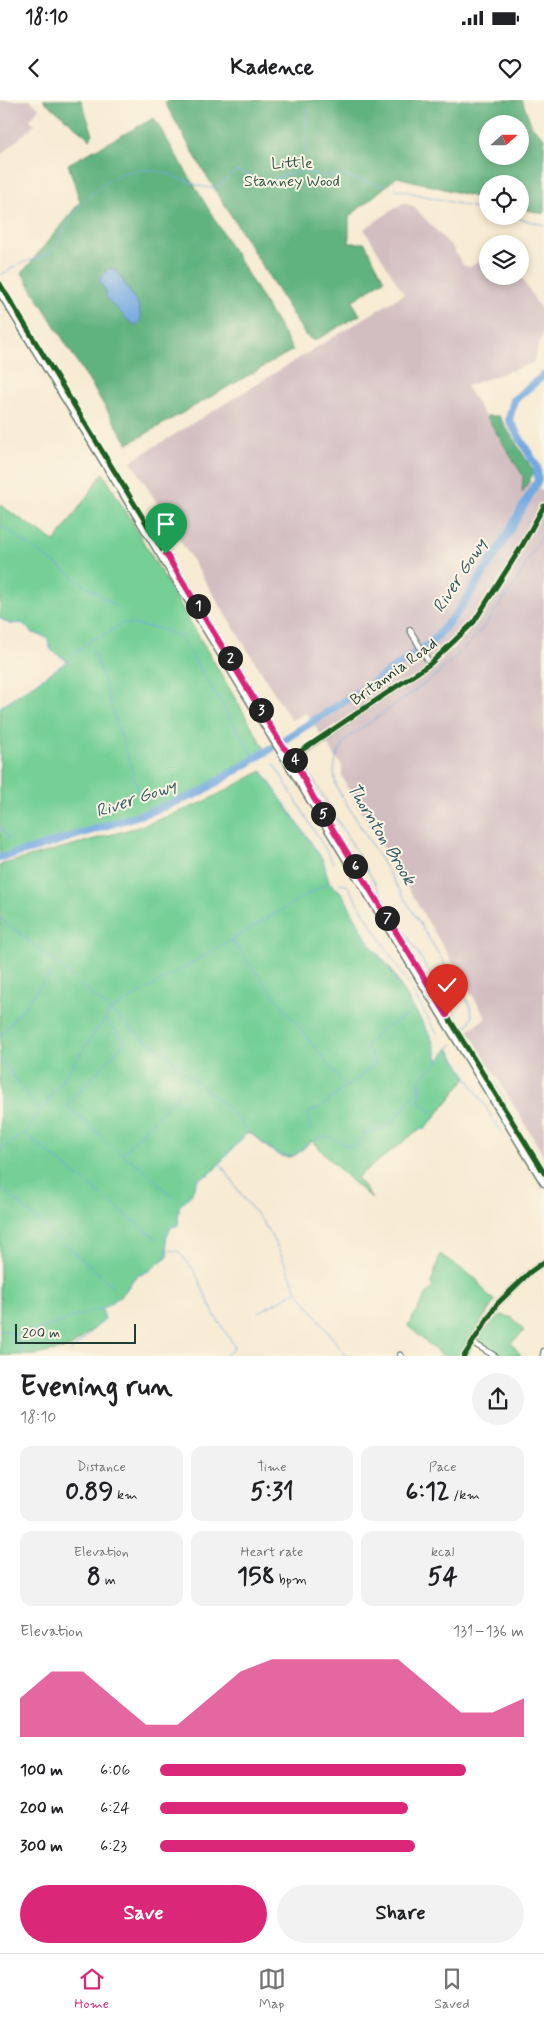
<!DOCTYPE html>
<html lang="en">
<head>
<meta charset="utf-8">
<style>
	:root { --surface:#fff; --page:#f2f2f2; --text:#202124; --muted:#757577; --line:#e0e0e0; --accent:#db2777 }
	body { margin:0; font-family:Mynerve,sans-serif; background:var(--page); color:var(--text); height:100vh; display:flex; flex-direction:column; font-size:19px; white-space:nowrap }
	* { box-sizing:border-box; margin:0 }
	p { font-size:16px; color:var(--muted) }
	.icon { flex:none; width:28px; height:28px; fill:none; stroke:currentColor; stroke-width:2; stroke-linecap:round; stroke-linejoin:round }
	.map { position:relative; height:1256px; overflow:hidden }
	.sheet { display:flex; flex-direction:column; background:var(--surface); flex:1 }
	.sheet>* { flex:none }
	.needle { width:32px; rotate:69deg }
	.fabs { position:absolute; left:479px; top:15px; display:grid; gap:10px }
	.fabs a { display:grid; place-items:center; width:50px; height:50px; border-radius:50%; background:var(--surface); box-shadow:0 2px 8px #0003; font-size:25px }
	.scale { position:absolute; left:15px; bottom:12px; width:121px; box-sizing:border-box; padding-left:5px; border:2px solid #1f3d34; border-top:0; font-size:14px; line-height:18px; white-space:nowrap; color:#1f3d34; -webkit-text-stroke:4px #fcf5e5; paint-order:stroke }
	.pin { position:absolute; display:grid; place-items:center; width:42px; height:42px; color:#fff; margin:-51px -21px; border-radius:50% 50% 50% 0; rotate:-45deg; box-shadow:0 0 5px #0007 }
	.pin .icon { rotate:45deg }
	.km { position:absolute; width:25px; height:25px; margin:-12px; border-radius:50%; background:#222; color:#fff; font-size:14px; line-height:25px; text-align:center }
	.round { display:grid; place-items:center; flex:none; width:52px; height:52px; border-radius:26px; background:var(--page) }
	.overview { display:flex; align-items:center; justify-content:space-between; height:85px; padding:0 20px }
	h1 { font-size:28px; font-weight:700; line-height:38px }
	.metrics { display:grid; grid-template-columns:repeat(3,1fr); gap:8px; height:85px; padding:5px 20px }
	.metrics div { display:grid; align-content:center; border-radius:12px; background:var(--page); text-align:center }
	.metrics b { font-size:25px; font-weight:700 }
	.metrics small { font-size:14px; font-weight:400 }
	.metrics p { font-size:14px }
	.chart { height:140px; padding:10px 20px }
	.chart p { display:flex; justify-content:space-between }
	.chart svg { width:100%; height:90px; margin-top:5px; fill:var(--accent); opacity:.7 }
	.primary-button { display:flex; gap:10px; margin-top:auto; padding:10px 20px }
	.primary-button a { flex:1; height:58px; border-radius:30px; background:var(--accent); color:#fff; font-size:20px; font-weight:700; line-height:58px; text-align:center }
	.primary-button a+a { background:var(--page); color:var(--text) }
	ul { padding:0 20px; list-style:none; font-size:16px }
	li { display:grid; grid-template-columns:80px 60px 1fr; align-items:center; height:38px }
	li i { height:12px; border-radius:6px; background:var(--accent) }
	.status { display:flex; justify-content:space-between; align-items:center; height:35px; padding:0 25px; background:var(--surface); direction:ltr }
	.status svg { height:14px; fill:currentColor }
	header { display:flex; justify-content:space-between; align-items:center; height:65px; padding:0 20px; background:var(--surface); font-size:22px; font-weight:700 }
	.tabs { display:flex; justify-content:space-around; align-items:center; height:70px; border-top:1px solid var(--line); background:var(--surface); font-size:14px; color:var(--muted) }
	.tabs a { display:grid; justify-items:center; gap:2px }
	.tabs .active { color:var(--accent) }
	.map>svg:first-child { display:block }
	.industrial { fill:#d2bec1 }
	.green { fill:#76d096; stroke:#4a8665 }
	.forest { fill:#60b27f; stroke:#40785a; fill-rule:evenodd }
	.water { fill:#73a9e1; stroke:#49738a }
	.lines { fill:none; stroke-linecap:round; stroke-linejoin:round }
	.stream { stroke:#73a9e1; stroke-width:1 }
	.river { stroke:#73a9e1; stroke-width:8 }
	.street-casing { stroke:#6b7a6c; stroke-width:7 }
	.secondary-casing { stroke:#6b7a6c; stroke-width:8 }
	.primary-casing { stroke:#6b7a6c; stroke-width:9 }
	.street { stroke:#fff; stroke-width:4.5 }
	.secondary { stroke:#fff; stroke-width:5.5 }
	.primary { stroke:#fff; stroke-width:6 }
	.cycleway-casing { stroke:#fcf5e5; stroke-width:8 }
	.cycleway { stroke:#1b5e20; stroke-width:5 }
	.route-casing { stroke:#fff; stroke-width:10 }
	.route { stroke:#db2777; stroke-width:6 }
	.labels { text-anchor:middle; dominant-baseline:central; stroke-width:4; stroke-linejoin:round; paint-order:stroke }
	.park-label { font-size:16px; fill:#305a48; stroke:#fcf5e5 }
	.street-label { font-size:16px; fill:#1f3d34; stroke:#fcf5e5 }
	.water-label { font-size:18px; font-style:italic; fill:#385d68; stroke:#fcf5e5 }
</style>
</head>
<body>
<div class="status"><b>18:10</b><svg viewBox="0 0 49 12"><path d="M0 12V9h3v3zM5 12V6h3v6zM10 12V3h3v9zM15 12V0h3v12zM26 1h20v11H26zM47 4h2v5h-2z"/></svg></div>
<header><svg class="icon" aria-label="back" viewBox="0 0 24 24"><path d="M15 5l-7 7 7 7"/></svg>Kadence<svg class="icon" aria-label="heart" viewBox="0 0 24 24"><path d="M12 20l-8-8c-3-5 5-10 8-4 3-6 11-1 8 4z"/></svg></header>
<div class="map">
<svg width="544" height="1256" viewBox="0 0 544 1256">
	<rect width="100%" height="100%" fill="#fcf5e5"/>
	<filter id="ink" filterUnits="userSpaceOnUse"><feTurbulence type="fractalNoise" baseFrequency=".02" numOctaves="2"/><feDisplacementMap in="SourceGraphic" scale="10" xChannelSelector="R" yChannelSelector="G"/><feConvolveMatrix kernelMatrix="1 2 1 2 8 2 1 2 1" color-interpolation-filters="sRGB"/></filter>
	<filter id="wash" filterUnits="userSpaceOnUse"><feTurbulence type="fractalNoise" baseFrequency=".0096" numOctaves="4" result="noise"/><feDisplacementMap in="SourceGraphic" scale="20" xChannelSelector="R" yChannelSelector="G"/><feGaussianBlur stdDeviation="1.12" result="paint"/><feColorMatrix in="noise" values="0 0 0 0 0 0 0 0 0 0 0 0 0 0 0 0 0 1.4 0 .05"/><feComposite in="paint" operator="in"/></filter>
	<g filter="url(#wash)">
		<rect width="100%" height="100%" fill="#f7ebd3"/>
		<!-- industrial -->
		<g class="industrial">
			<path d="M 0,0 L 30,0 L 39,8 L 30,20 L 35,24 L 0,56 Z"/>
			<path d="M 403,103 L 413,106 L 453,148 L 463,165 L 470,167 L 487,157 L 488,176 L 520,175 L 544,215 L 544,229 L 533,263 L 466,286 L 523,376 L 544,392 L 544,1056 L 468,930 L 486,918 L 347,687 L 342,676 L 342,666 L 306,613 L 291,620 L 131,361 L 404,194 L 364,129 Z"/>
		</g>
		<!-- green -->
		<g class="green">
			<path d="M 103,373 L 266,651 C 245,666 221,683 197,694 C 135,721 66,741 0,758 L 0,607 L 68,561 L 51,550 L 47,538 L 31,532 L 22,523 L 9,524 L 0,518 L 0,405 L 55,442 Z"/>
			<path d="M 262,671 L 323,760 L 329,782 L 342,793 L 369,843 L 390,868 L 431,937 L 439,961 L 448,948 L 467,977 L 425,1029 L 421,1028 L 357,1077 L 372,1099 L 348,1078 L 312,1041 C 306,1045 300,1053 293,1056 C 279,1062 262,1041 251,1034 L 246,1034 L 210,1074 L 198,1079 L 191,1095 L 179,1107 L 178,1125 L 171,1127 L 166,1139 L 168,1156 L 149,1171 L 135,1177 L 121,1196 L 102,1209 L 105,1219 L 71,1247 L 36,1255 L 0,1255 L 0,765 L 142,726 L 202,703 Z"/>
			<path d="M 440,1154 L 476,1179 L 489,1197 L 495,1200 L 460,1255 L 441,1255 L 408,1226 L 427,1193 L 433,1187 L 431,1184 Z"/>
			<path d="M 501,1215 L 513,1218 L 524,1231 L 511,1243 L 521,1255 L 498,1255 L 479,1240 L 485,1230 Z"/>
		</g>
		<!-- forest -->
		<g class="forest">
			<path d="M 43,0 L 81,0 L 93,34 L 90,39 Z"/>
			<path d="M 169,0 L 522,0 L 532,26 L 544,38 L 544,114 L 520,108 L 520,84 L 488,84 L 487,100 L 397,77 L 349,117 L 349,143 L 365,143 L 384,180 L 352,201 L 360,215 L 314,241 L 305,235 L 203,70 L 165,3 ZM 488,24 L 520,24 L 520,56 L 488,56 Z"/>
			<path d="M 154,18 L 293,250 L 128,344 L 22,173 L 80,102 L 68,64 Z"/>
			<path d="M 486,316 L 499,316 L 534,372 L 522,393 L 523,376 Z"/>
		</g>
		<!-- water -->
		<path class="water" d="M 108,168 L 115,169 L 138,204 L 141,219 L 137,225 L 132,224 L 106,198 L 105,190 L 99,180 Z"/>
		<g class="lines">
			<!-- stream -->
			<g class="stream">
				<path d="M 306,54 L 307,7"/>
				<path d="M 396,89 L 488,111"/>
				<path d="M 509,116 L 544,125"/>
				<path d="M 0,175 C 7,172 13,167 19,164 C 32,158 43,160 54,149 C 60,143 61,133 66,126 C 81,103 102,80 128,72 C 163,61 200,94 216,87 C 223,84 229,75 237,71 L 267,81 L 295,72 L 306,72 L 323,76 L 341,75 L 386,86"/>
				<path d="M 0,425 L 117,507"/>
				<path d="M 0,518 L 9,524 L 22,523 L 31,532 L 47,538 L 51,550 L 67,561"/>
				<path d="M 93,549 L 141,699"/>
				<path d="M 0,607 L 68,561 L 91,540 L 108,533 L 122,523 L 157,528 L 180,536 L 255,659"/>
				<path d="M 274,664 L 333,762"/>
				<path d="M 306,668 L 355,749"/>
				<path d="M 262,671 L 323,760 L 329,781"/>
				<path d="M 0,726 L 9,740"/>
				<path d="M 356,752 L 457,917"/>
				<path d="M 340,783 L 347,785 L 412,890"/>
				<path d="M 0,818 L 53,860 L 141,937 L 169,955 L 175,965 L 225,1005 L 251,1033 L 278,1055 L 293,1056 L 310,1042"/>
				<path d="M 231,840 L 346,987"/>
				<path d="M 413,893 L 437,933"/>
				<path d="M 407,898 L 431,937 L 439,961"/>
				<path d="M 105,920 L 126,941 L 67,1006 L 122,1054 L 140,1066 L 174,1098"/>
				<path d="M 462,934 L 472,918 L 471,907 L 337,688 C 331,667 335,655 348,638 L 434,577 L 461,552 L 482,529 L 513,487 L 544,432"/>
				<path d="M 0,937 L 50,874"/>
				<path d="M 471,942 L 506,1002"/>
				<path d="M 449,948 L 502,1033"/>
				<path d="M 0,959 L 39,1010"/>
				<path d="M 420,981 L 422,993 L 418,1001 L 433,1013"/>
				<path d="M 311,1030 L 308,1013 L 318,1009 L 376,964 L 366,946 L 381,930 L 406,916"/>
				<path d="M 418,1031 L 421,1028 L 425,1029 L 436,1016"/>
				<path d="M 25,1034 L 157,1139"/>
				<path d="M 314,1040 C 335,1030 339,1047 355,1047 L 365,1034 L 382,1030 L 394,1021 L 417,991 L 422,976 L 435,966 L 452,944"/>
				<path d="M 0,1051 L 27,1031 L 110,911 L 329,782 L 342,793 L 369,843 L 386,863 L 404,894"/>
				<path d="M 123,1053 L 186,987"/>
				<path d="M 220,1063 L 245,1100 L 263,1122 L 276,1144 L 297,1190 L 346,1256"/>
				<path d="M 0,1087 L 112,1185"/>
				<path d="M 167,1150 L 178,1151 L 194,1170 L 215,1216 L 234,1245 L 234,1249 L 225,1256"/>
				<path d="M 125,1192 L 135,1177 L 149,1171 L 168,1156 L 166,1139 L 171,1127 L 178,1125 L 179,1107 L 191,1095 L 198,1079 L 210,1074 L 246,1034"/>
				<path d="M 102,1209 L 119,1197"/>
				<path d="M 259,1212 L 297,1191"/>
				<path d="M 0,1229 L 20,1236"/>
				<path d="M 24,1256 L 18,1244 L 21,1236 L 91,1211 L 102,1209 L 105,1219 L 70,1252"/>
			</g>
			<!-- river -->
			<g class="river">
				<path d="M 282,641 L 368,586 L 433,541 L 460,509 L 502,444 L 538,380 L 537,367 L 509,320 L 514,300 L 544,275"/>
				<path d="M 0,758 L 36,748 L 152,711 L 199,693 L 272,648"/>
			</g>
		</g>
	</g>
	<g filter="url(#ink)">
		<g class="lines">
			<!-- street casing -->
			<g class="street-casing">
				<g id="street">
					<path d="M 410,530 L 430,564"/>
					<path d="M 286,662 L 430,564 L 474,522 L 523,444 L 544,406"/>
					<path d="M 473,1243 L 495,1256"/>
					<path d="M 400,1255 L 401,1256"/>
					<path d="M 543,1256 L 544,1251"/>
				</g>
			</g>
			<!-- secondary casing -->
			<g class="secondary-casing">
				<path id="secondary" d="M 464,1256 L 497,1204 L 530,1172 L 544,1162"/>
			</g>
			<!-- primary casing -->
			<g class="primary-casing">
				<path id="primary" d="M 0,192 L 544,1083"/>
			</g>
			<!-- street -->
			<use href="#street" class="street"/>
			<!-- secondary -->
			<use href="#secondary" class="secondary"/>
			<!-- primary -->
			<use href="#primary" class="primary"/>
			<!-- cycleway casing -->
			<g class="cycleway-casing">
				<g id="cycleway">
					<path d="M 0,184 L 283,647 L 293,657 L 313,697 L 544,1073"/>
					<path d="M 286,661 L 430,564 L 474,522 L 523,444 L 544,406"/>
					<path d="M 464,1256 L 497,1204 L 530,1172 L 544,1162"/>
				</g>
			</g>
			<!-- cycleway -->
			<use href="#cycleway" class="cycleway"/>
		</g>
	</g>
	<g class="lines" filter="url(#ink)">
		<!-- route casing -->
		<g class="route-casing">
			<path id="route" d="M 166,454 L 283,647 L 293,657 L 313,697 L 447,915"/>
		</g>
		<!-- route -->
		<use href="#route" class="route"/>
	</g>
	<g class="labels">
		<!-- park labels -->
		<g class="park-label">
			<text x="292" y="63">Little<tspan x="292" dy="18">Stanney Wood</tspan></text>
		</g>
		<!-- street labels -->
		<g class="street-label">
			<text transform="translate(394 572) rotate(-36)">Britannia Road</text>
		</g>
		<!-- water labels -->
		<g class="water-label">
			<text transform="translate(460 476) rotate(-57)">River Gowy</text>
			<text transform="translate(136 699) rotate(-19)">River Gowy</text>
			<text transform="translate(381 734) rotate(59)">Thornton Brook</text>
		</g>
	</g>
</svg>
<div class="fabs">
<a><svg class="needle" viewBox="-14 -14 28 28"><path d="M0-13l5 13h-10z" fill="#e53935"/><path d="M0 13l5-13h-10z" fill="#757577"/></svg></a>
<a><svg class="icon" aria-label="locate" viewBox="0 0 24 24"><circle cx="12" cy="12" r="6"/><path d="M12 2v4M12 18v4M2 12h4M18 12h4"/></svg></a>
<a><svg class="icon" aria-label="layers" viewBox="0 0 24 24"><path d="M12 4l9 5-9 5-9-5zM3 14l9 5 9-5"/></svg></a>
</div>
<div class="scale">200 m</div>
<div class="pin" style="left:166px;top:454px;background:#1e9e55"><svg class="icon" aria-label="arrive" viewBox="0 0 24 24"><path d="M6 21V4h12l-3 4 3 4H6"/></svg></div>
<div class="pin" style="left:447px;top:915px;background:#d93025"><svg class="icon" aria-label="check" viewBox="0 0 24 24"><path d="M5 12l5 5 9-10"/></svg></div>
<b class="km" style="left:198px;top:506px">1</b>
<b class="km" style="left:230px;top:558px">2</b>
<b class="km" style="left:261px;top:610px">3</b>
<b class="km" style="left:295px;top:660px">4</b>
<b class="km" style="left:323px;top:714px">5</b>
<b class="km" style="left:355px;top:766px">6</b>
<b class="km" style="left:387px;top:818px">7</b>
</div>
<section class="sheet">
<div class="overview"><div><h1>Evening run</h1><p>18:10</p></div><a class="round"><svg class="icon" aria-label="share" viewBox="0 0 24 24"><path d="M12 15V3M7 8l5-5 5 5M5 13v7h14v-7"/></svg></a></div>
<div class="metrics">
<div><p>Distance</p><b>0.89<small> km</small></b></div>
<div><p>Time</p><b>5:31</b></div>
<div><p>Pace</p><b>6:12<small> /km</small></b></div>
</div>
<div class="metrics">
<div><p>Elevation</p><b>8<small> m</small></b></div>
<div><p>Heart rate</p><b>158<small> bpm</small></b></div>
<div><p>kcal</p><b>54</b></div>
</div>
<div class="chart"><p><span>Elevation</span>131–136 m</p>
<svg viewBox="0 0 160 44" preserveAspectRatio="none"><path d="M0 44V25L10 12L20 12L30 25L40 38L50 38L60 25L70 12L80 6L90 6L100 6L110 6L120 6L130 19L140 32L150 32L160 25V44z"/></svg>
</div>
<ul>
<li><b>100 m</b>6:06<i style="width:84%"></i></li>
<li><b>200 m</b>6:24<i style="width:68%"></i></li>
<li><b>300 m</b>6:23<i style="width:70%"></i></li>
</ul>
<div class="primary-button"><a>Save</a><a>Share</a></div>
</section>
<nav class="tabs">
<a class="active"><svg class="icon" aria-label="home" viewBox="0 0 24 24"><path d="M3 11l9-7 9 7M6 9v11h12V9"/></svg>Home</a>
<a><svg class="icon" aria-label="map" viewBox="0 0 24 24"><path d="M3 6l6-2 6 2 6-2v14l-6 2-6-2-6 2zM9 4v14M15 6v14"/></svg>Map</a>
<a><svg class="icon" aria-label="saved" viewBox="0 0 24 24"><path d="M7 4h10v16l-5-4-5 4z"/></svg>Saved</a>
</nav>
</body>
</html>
